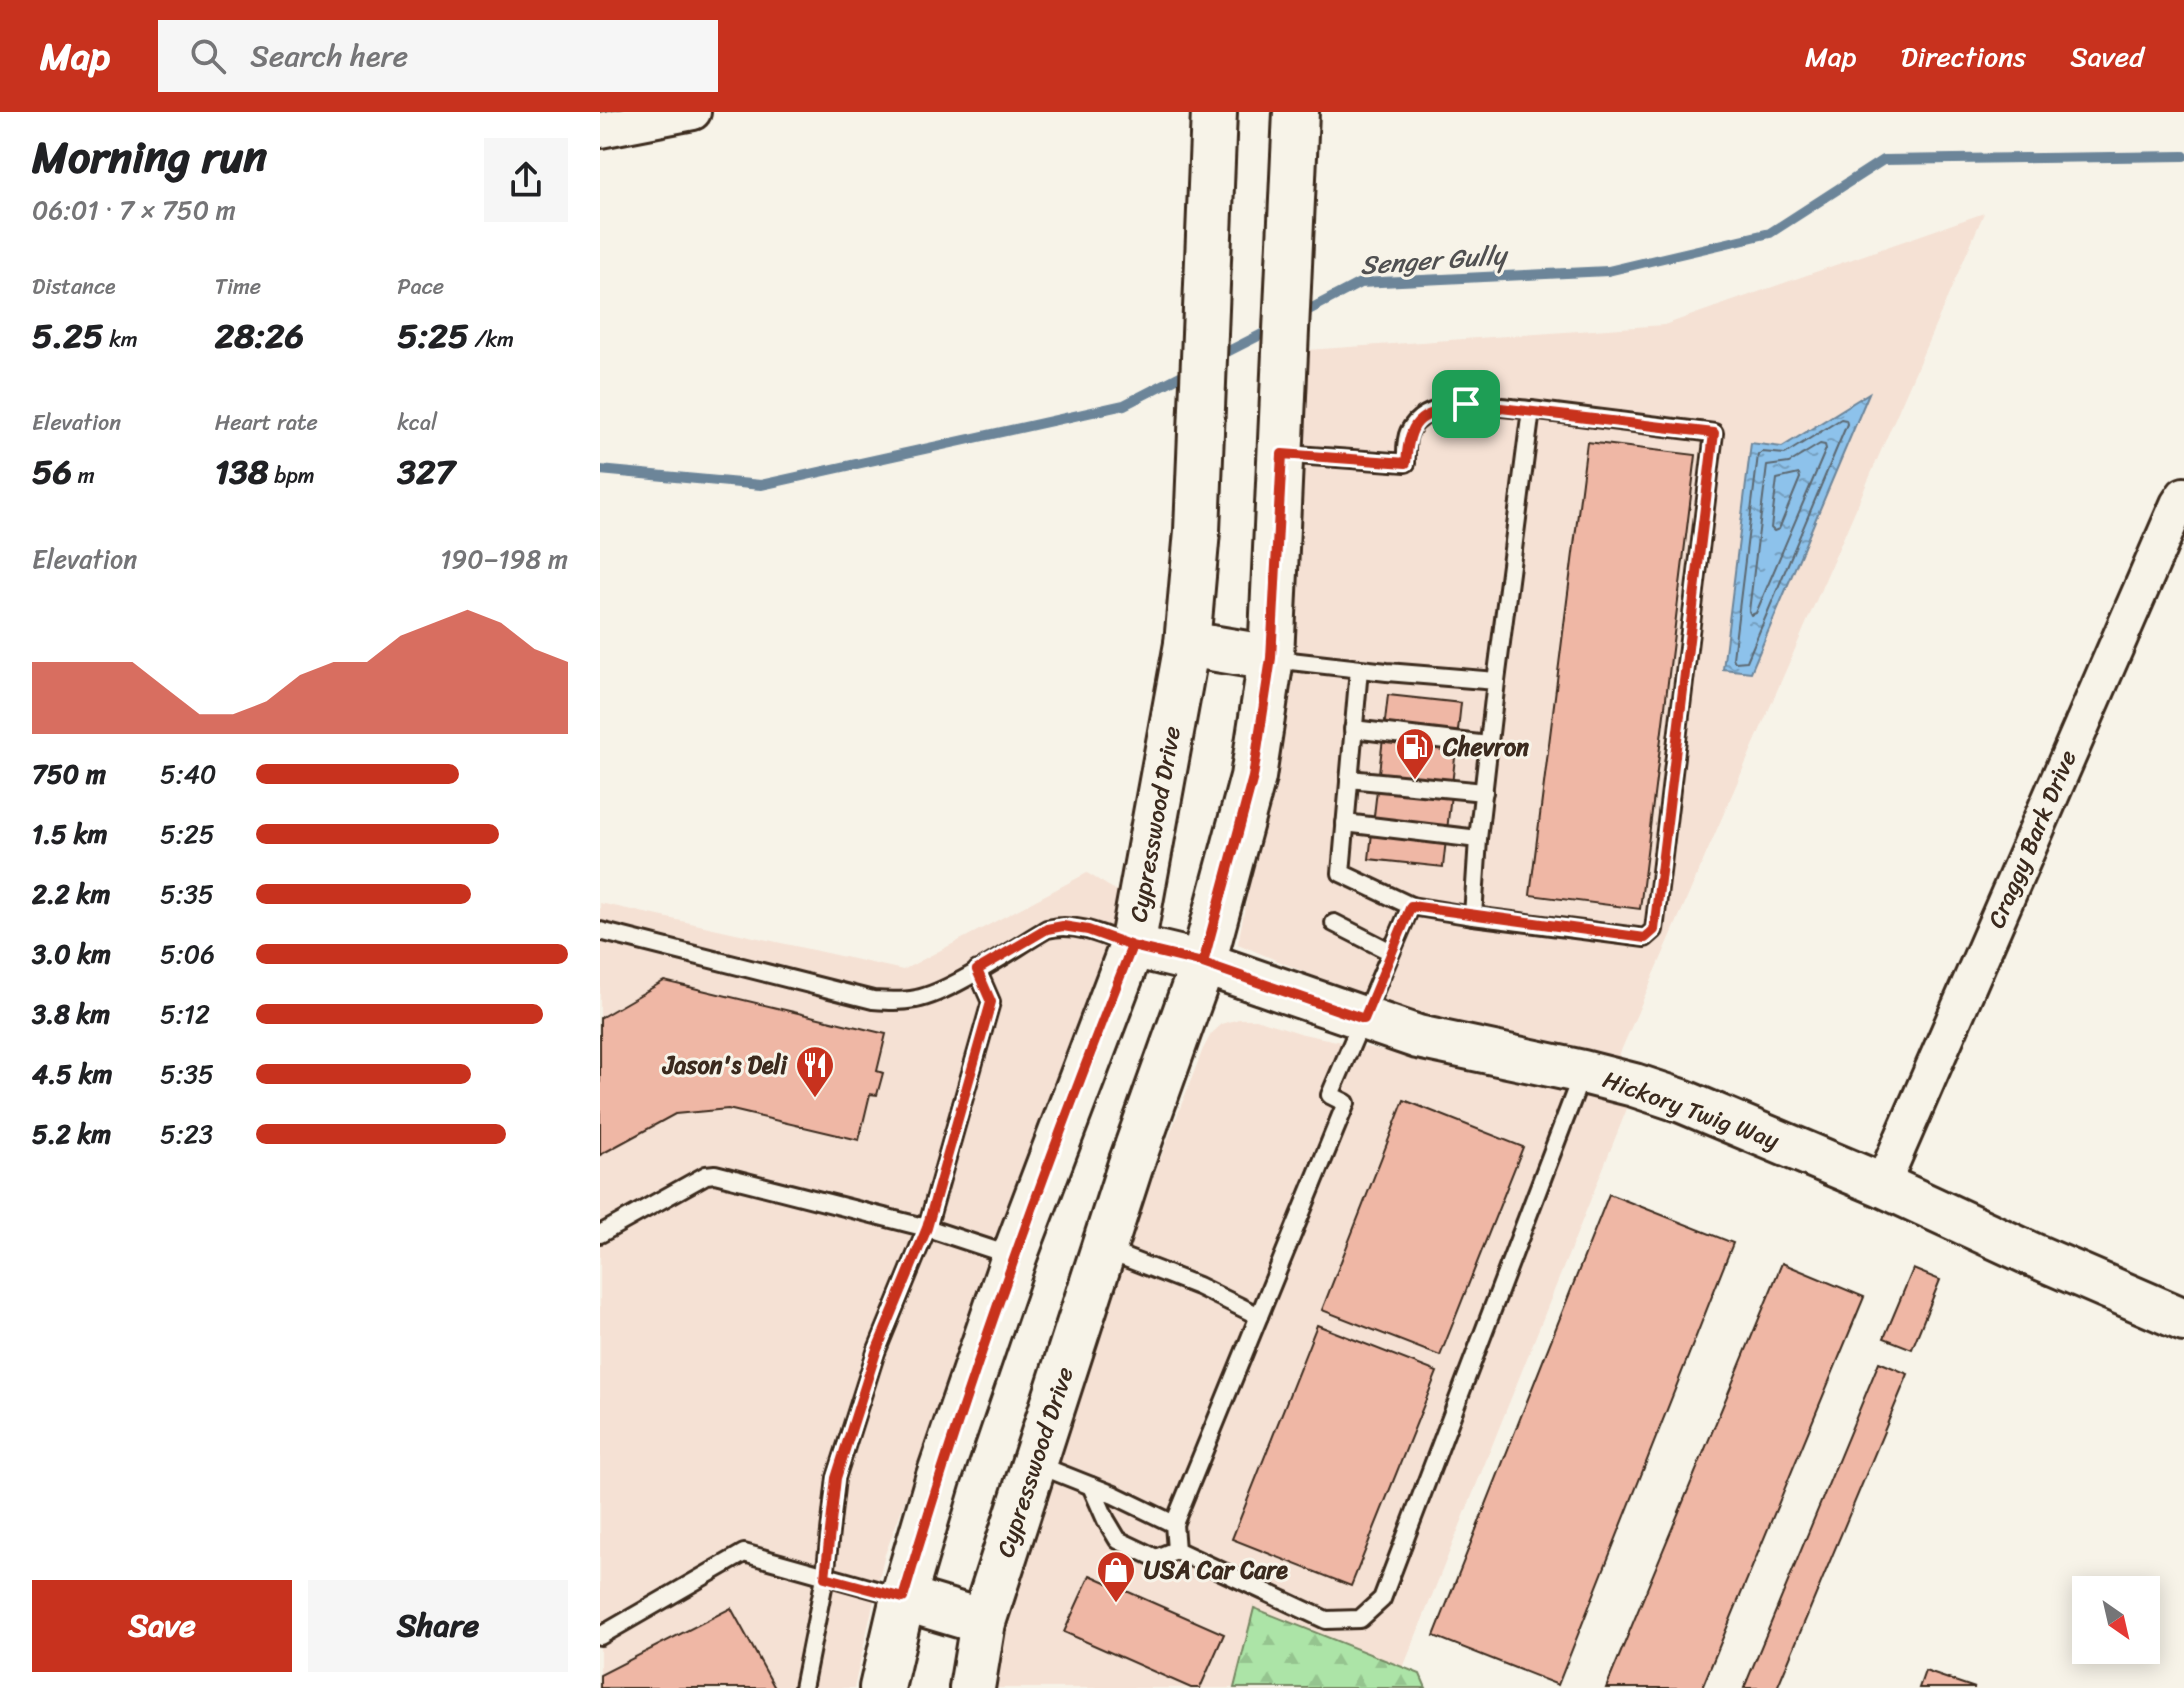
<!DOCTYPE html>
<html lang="en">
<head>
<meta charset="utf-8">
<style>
	:root { --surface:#fff; --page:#f6f6f6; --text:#202124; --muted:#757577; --accent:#c8321e }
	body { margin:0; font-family:Sriracha,sans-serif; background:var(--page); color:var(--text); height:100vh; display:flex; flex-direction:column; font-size:30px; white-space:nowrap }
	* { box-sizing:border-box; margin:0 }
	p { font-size:26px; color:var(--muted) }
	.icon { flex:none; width:44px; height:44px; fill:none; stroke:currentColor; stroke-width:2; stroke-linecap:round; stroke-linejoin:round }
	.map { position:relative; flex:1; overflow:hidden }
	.panel { display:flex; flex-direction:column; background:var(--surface); width:600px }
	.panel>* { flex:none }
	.needle { width:52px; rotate:146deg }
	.controls { position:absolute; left:1472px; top:1464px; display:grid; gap:16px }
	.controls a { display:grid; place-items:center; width:88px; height:88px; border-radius:0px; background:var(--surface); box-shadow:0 4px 20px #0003; font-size:40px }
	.pin { position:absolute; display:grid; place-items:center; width:68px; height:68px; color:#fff; margin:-34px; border-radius:16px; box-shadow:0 4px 12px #0006 }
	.round { display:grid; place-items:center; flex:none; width:84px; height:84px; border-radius:0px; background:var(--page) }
	.headline { display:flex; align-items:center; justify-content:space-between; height:136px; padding:0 32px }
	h1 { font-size:44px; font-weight:700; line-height:60px }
	.figures { display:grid; grid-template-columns:repeat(3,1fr); gap:12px; height:136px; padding:8px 32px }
	.figures div { display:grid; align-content:center }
	.figures b { font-size:34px; font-weight:700 }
	.figures small { font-size:22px; font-weight:400 }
	.figures p { font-size:22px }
	.chart { height:224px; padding:16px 32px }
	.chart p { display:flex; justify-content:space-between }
	.chart svg { width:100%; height:144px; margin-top:8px; fill:var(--accent); opacity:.7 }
	.primary-button { display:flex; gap:16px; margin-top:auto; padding:16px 32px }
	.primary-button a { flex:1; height:92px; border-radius:0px; background:var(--accent); color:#fff; font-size:32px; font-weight:700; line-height:92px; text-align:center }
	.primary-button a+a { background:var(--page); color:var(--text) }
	ul { padding:0 32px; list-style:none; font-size:26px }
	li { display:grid; grid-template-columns:128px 96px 1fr; align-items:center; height:60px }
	li i { height:20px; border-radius:10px; background:var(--accent) }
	header { display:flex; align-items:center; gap:48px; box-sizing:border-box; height:112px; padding:0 40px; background:var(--accent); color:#fff }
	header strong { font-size:38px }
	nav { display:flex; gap:44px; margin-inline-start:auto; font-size:28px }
	.search { width:560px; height:72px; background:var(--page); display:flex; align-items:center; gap:20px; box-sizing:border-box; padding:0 28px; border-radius:0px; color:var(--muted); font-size:30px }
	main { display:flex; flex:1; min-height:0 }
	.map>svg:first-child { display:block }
	.built { fill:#f5e1d4 }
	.forest { fill:url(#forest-firs); stroke:#748762; stroke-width:2 }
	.water { fill:url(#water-ripples); stroke:#6c8599; stroke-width:2 }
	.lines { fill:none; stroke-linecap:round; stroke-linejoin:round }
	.shore { stroke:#5c6770; stroke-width:2 }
	.stream { stroke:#6c8599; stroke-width:10 }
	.building { fill:#efb7a5; stroke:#3b2a1e; stroke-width:2 }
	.service-casing { stroke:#3b2a1e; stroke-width:22 }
	.minor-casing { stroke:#3b2a1e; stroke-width:40 }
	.tertiary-casing { stroke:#3b2a1e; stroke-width:48 }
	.secondary-casing { stroke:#3b2a1e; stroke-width:50 }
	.service { stroke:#f7f3e8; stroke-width:16 }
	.minor { stroke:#f7f3e8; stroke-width:34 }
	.tertiary { stroke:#f7f3e8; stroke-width:42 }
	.secondary { stroke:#f7f3e8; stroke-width:44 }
	.route-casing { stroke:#fff; stroke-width:16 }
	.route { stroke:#c8321e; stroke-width:10 }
	.labels { text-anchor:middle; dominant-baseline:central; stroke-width:6; stroke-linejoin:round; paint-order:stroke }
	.poi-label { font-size:24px; font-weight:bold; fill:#3b2a1e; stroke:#f7f3e8; text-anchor:start }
	.street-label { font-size:24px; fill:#3b2a1e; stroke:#f7f3e8 }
	.water-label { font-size:26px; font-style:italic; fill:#505051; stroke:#f7f3e8 }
</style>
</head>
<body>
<header>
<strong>Map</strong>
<div class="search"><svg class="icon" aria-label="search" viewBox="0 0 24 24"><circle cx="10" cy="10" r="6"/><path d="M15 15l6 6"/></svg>Search here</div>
<nav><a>Map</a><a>Directions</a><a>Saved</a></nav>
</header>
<main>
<section class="panel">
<div class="headline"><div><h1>Morning run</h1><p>06:01 · 7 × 750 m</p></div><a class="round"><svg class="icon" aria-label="share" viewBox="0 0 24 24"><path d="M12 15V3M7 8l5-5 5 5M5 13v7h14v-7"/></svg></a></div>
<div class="figures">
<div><p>Distance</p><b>5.25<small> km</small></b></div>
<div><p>Time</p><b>28:26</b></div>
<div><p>Pace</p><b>5:25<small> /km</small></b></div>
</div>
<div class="figures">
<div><p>Elevation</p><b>56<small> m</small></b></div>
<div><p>Heart rate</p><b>138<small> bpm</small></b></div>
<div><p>kcal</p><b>327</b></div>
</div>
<div class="chart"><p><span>Elevation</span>190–198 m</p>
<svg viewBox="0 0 160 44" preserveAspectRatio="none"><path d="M0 44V22L10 22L20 22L30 22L40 30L50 38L60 38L70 34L80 26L90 22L100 22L110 14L120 10L130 6L140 10L150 18L160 22V44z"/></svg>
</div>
<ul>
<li><b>750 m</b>5:40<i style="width:65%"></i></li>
<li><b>1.5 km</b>5:25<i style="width:78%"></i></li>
<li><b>2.2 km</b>5:35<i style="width:69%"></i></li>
<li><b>3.0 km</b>5:06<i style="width:100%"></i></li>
<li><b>3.8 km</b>5:12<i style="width:92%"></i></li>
<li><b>4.5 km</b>5:35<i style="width:69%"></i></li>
<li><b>5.2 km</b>5:23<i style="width:80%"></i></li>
</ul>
<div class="primary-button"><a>Save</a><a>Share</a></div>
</section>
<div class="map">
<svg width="1584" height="1576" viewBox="0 0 1584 1576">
	<defs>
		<pattern id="forest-firs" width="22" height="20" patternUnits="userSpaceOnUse" patternTransform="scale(2)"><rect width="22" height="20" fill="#ace4a7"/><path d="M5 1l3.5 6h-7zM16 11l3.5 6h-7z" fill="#95c48f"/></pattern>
		<pattern id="water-ripples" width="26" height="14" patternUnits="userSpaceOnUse" patternTransform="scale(2)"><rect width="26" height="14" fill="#8dc2eb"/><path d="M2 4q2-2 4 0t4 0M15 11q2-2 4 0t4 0" fill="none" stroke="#749ebe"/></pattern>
	</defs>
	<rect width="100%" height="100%" fill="#f7f3e8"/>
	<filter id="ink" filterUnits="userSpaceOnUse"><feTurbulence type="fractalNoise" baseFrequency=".0125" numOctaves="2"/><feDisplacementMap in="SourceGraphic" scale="16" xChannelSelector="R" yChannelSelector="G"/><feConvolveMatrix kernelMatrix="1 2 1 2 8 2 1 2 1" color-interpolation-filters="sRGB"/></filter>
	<g filter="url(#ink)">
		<!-- built -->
		<g class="built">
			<path d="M 1384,101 L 1017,948 L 817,908 L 638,832 L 684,589 L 707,238 L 1064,213 Z"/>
			<path d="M 487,761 L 530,787 L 284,1445 L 254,1576 L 0,1576 L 0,791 L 303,858 Z"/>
			<path d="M 639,907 L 656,907 L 703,922 L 925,968 L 1028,994 L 801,1561 L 664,1576 L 389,1576 L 416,1456 L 474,1269 L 603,937 L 611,922 L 622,912 Z"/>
		</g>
		<!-- forest -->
		<path class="forest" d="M 654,1496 L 820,1562 L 826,1576 L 634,1576 Z"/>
		<!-- water -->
		<path class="water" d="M 1269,281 L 1151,560 L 1123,557 L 1151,331 L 1182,335 Z"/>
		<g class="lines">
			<!-- shore -->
			<g class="shore">
				<path d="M 1241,307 L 1246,308 L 1247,312 L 1147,549 L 1135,550 L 1133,546 L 1158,343 L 1162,340 L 1185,342 Z"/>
				<path d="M 1220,332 L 1225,333 L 1226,337 L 1156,501 L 1151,503 L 1149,499 L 1167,354 L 1189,351 Z"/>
				<path d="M 1199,362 L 1200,366 L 1179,417 L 1174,419 L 1171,416 L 1177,367 Z"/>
			</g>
			<!-- stream -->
			<g class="stream">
				<path d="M 697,204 L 760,171 L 1008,159 L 1170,121 L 1283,48 L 1584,44"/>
				<path d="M 615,246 L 676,215"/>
				<path d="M 0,358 L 161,373 L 524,293 L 590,259"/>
			</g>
		</g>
		<!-- building -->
		<g class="building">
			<path d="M 987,330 L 1096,343 L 1040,797 L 930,783 Z"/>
			<path d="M 788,583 L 861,591 L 843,755 L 769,747 Z"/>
			<path d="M 64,869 L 286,922 L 277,959 L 283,961 L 277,983 L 270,982 L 259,1028 L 128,997 L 75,1002 L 0,1043 L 0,906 Z"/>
			<path d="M 804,988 L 923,1035 L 840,1244 L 722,1198 Z"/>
			<path d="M 1009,1082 L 1133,1131 L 958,1573 L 834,1524 Z"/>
			<path d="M 1182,1151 L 1264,1185 L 1102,1576 L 1006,1576 Z"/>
			<path d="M 1313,1157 L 1340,1168 L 1312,1237 L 1284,1226 Z"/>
			<path d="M 717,1213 L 837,1260 L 751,1474 L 632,1427 Z"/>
			<path d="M 1279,1250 L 1308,1262 L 1177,1576 L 1144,1576 Z"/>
			<path d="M 490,1463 L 624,1522 L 600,1576 L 591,1576 L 464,1520 Z"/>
			<path d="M 131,1496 L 175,1576 L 0,1576 L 0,1563 Z"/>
			<path d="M 1325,1559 L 1375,1576 L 1319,1576 Z"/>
		</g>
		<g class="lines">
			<!-- service casing -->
			<g class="service-casing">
				<g id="service">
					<path d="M 683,342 L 806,351 C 806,343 805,328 809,320 C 828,282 897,295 931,298 L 896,569"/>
					<path d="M 759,557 L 741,761 L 811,794"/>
					<path d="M 753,617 L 888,633"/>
					<path d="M 749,667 L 884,680"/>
					<path d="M 745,711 L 878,727"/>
					<path d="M 873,804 L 1045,826 L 1054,818 L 1114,321 L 931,298"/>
					<path d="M 734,811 L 791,840"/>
					<path d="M 0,819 L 273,888 C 287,889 301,890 316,887 C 350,881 414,836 447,817 C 477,810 503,823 531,834"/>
					<path d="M 0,1122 L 106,1063 L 115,1062 L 327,1116 L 412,1144"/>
					<path d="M 505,1138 L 598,1174 L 659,1204"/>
					<path d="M 436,1352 L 514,1383 L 574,1412 L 576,1438 L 726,1508 L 760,1507 L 782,1487 L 982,962"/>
					<path d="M 491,1374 L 506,1408 L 518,1428 L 556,1446 L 576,1438"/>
					<path d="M 574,1412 L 746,991 L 730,983 L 811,794 L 873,804 L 878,727 L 896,569 L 787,560 L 673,547"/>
					<path d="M 0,1524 L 144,1441 L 301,1485"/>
					<path d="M 203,1576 L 225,1465 L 236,1366 L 276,1240 L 327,1116 L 391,890 L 377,858"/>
				</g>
			</g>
			<!-- minor casing -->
			<g class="minor-casing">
				<g id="minor">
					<path d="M 0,18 L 93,0"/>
					<path d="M 1282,1073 L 1578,392 L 1584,383"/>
				</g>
			</g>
			<!-- tertiary casing -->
			<g class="tertiary-casing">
				<path id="tertiary" d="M 532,834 L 603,851 L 818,925 L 983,960 L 1034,973 L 1082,989 L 1282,1073 L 1431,1142 L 1584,1208"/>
			</g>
			<!-- secondary casing -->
			<g class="secondary-casing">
				<g id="secondary">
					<path d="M 587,532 L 671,546"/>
					<path d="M 303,1486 L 383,1510"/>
					<path d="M 282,1576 L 303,1486 L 338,1367 L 414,1145 L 532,834 L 587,532 L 597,419 L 614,0"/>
					<path d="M 372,1576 L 383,1510 L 530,1055 L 603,851 L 653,665 L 671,546 L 696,0"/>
				</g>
			</g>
			<!-- service -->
			<use href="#service" class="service"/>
			<!-- minor -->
			<use href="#minor" class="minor"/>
			<!-- tertiary -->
			<use href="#tertiary" class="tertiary"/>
			<!-- secondary -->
			<use href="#secondary" class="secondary"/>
		</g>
	</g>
	<g class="lines" filter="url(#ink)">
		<!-- route casing -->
		<g class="route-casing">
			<path id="route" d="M 866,292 C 822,304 810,301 806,351 L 682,342 L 671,546 L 653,665 L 603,851 L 532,834 C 447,1049 368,1265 303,1486 L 225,1465 L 236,1366 L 276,1240 L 327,1116 L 391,890 L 377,858 L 447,817 L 463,814 L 488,818 L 532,834 L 603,851 L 764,907 L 811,794 L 1045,826 L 1054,818 L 1114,321 L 866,292"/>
		</g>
		<!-- route -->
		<use href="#route" class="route"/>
	</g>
	<!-- icons -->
	<defs>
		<g id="fuel-pin" transform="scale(2)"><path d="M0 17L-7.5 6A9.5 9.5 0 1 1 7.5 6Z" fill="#c8321e" stroke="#f7f3e8"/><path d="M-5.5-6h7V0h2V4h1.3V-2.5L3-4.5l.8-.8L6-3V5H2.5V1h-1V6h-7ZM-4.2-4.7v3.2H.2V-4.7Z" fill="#fff"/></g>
		<g id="restaurant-pin" transform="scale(2)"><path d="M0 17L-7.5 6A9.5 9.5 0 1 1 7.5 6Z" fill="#c8321e" stroke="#f7f3e8"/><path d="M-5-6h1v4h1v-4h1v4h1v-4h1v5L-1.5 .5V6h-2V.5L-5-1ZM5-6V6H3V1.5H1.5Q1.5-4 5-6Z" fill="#fff"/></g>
		<g id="shop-pin" transform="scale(2)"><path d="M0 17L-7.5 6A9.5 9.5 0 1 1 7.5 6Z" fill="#c8321e" stroke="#f7f3e8"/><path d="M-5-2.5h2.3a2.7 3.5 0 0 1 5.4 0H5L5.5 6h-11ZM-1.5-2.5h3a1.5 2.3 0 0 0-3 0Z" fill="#fff"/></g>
	</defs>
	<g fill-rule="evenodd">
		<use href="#fuel-pin" x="815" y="635"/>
		<use href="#restaurant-pin" x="215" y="953"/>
		<use href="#shop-pin" x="516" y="1458"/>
	</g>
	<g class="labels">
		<!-- poi labels -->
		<g class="poi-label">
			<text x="843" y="635">Chevron</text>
			<text x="187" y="953" text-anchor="end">Jason's Deli</text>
			<text x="544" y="1458">USA Car Care</text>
		</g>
		<!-- street labels -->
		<g class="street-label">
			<text transform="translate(555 712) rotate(-80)">Cypresswood Drive</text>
			<text transform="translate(1432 727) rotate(-67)">Craggy Bark Drive</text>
			<text transform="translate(1091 998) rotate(20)">Hickory Twig Way</text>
			<text transform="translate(435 1350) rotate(-72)">Cypresswood Drive</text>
		</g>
		<!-- water labels -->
		<g class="water-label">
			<text transform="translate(833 148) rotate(-4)">Senger Gully</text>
		</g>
	</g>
</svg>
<div class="controls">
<a><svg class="needle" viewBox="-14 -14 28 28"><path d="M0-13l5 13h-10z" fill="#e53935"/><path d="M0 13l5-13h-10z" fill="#757577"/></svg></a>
</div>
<div class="pin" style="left:866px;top:292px;background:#1e9e55"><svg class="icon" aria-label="arrive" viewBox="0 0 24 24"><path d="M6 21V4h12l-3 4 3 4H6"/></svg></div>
</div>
</main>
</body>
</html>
